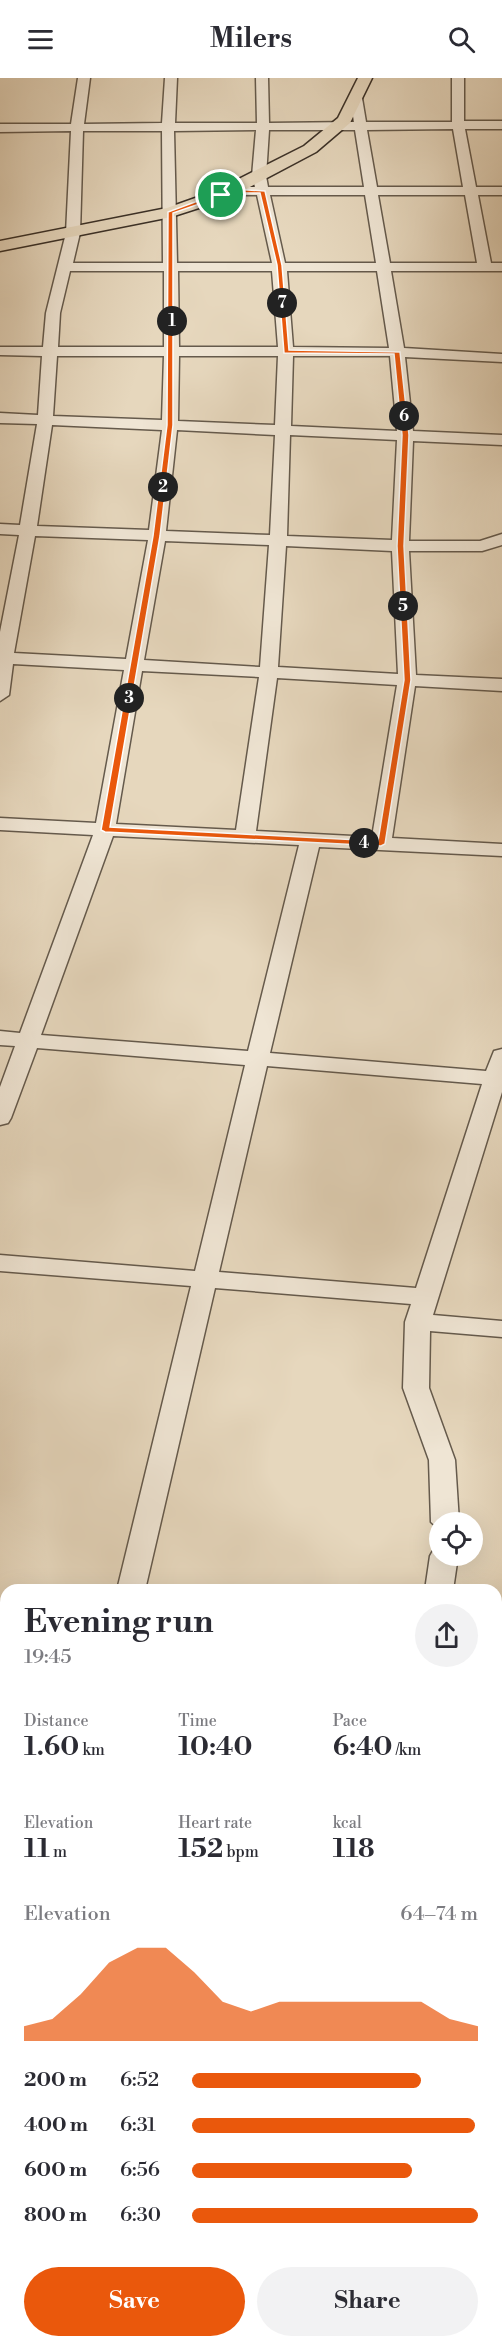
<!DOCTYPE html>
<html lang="en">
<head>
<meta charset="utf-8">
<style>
	:root { --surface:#fff; --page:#f2f2f3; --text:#2b2b33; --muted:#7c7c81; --accent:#ea580c }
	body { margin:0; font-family:"Libre Bodoni",serif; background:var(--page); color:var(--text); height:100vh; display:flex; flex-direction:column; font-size:22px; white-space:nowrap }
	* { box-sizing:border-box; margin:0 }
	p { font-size:20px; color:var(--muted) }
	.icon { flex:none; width:33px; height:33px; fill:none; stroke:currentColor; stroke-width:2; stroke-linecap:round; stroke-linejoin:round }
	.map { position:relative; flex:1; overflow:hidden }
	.details { position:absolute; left:0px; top:1506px; width:502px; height:764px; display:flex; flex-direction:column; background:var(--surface); border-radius:18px 18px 0 0; box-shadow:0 6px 24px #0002 }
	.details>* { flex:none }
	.controls { position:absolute; left:429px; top:1434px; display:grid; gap:12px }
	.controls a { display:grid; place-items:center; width:54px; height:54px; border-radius:50%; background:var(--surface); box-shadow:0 6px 24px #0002; font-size:30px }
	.pin { position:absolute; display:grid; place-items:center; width:51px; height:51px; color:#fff; margin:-26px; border:3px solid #fff; border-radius:50%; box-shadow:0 2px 6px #0007 }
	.km { position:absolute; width:30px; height:30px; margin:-15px; border-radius:50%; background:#222; color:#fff; font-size:16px; line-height:30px; text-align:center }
	.round { display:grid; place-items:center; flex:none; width:63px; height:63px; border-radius:32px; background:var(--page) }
	.head { display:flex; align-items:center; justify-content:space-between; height:102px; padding:0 24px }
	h1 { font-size:33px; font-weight:800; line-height:45px }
	.metrics { display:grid; grid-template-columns:repeat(3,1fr); gap:9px; height:102px; padding:6px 24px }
	.metrics div { display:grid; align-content:center }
	.metrics b { font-size:26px; font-weight:800 }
	.metrics small { font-size:16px; font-weight:400 }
	.metrics p { font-size:16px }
	.chart { height:168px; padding:12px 24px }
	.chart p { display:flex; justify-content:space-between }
	.chart svg { width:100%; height:108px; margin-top:6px; fill:var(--accent); opacity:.7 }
	.primary-button { display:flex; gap:12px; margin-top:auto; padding:12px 24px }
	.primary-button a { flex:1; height:69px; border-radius:36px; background:var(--accent); color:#fff; font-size:24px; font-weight:800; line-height:69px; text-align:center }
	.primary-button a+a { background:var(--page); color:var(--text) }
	ul { padding:0 24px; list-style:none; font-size:20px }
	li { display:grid; grid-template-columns:96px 72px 1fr; align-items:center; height:45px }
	li i { height:15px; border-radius:8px; background:var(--accent) }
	header { display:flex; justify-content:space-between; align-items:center; height:78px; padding:0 24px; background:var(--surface); font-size:27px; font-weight:800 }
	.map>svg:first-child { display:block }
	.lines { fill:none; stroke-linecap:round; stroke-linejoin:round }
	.minor-casing { stroke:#655a4c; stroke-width:3 }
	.major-casing { stroke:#3a3027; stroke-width:3 }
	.minor { fill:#efe5d4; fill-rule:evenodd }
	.major { fill:#e6d7bd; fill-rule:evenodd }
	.route { fill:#ea580c; stroke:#fff; stroke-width:1.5; fill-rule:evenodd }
</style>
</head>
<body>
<header><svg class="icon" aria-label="menu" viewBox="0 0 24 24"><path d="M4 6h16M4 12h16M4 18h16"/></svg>Milers<svg class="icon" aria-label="search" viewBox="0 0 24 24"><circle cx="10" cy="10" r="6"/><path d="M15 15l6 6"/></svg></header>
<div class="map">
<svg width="502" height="2269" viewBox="0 0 502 2269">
	<rect width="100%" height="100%" fill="#e6d7bd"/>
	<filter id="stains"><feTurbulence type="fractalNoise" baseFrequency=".00333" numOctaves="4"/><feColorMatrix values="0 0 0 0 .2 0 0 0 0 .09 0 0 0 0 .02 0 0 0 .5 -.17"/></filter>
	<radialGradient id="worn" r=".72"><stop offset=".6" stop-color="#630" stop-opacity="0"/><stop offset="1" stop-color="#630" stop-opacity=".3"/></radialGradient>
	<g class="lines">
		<!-- minor casing -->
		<g class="minor-casing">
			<g id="minor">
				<path d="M 78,0 L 90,0 L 84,46 L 162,45 L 165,0 L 177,0 L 175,45 L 257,45 L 256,0 L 268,0 L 269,45 L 354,44 L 350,20 L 356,16 L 362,20 L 366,44 L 452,44 L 452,0 L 464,0 L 464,43 L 502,43 L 502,51 L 465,51 L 476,109 L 502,109 L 502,117 L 478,117 L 491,185 L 502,185 L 502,193 L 391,193 L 404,270 L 502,276 L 502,284 L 405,279 L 413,353 L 502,357 L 502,367 L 413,363 L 409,463 L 480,463 L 502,456 L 502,467 L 482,473 L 409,473 L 416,597 L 502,601 L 502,613 L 415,608 L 392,760 L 502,766 L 502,778 L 319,769 L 270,975 L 486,993 L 494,973 L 502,971 L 502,1014 L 433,1237 L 502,1243 L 502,1259 L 430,1253 L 429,1310 L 455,1382 L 459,1444 L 440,1444 L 440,1452 L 431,1444 L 429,1382 L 403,1310 L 405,1244 L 411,1226 L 215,1210 L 145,1512 L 117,1512 L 191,1208 L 0,1193 L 0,1177 L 195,1193 L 245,987 L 37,970 L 11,1040 L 8,1045 L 0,1047 L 0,1009 L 15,968 L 0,967 L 0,953 L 20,955 L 93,757 L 0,752 L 0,740 L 96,745 L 124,592 L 13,586 L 9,617 L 0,623 L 0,554 L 19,457 L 0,456 L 0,446 L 20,447 L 37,346 L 0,345 L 0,335 L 38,337 L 42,278 L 0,277 L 0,269 L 43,269 L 46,235 L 66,155 L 71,53 L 0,54 L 0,46 L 71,46 ZM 453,51 L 463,109 L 377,109 L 367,52 ZM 256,52 L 252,98 L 255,109 L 230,109 L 223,113 L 230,117 L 257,117 L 272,185 L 177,185 L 174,53 ZM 269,52 L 355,52 L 364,109 L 268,109 L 266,98 ZM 83,53 L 162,53 L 163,185 L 73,185 L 80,155 ZM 270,117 L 365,117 L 376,185 L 285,185 ZM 378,117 L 465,117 L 477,185 L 390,185 ZM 70,193 L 164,193 L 164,269 L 58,269 L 60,235 ZM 178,193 L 272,193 L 278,269 L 179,269 ZM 287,193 L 377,193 L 389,270 L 293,269 ZM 57,278 L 164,278 L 162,342 L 53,338 ZM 179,278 L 278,278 L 275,347 L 178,343 ZM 293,278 L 390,278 L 397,353 L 291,348 ZM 52,347 L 162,352 L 149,452 L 37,448 ZM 177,352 L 275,357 L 270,457 L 166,453 ZM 290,357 L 397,362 L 392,462 L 287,458 ZM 35,458 L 148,462 L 126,581 L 14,575 ZM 165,463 L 269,467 L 260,589 L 144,582 ZM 286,468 L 392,473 L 398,596 L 278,589 ZM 142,593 L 259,599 L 236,752 L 116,746 ZM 277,600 L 397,607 L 372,759 L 256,753 ZM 113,758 L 299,767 L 248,973 L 41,957 ZM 267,988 L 482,1006 L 416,1210 L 219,1194 Z"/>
				<path d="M 440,1469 L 440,1478 L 458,1478 L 453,1512 L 425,1512 L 430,1478 L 434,1471 Z"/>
				<path d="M 0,1525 L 6,1526 L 6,1546 L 0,1545 Z"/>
				<path d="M 496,1540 L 502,1541 L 502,1563 L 496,1562 Z"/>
				<rect x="0" y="1862" width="6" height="26"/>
				<rect x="496" y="1905" width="6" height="28"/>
				<path d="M 6,1992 L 6,2048 L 0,2050 L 0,1994 Z"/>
				<rect x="310" y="2264" width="36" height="5"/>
			</g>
		</g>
		<!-- major casing -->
		<g class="major-casing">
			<path id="major" d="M 358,0 L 372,0 L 350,45 L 316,74 L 227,121 L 171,139 L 0,173 L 0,163 L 167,130 L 215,113 L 304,68 L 338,40 Z"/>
		</g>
		<!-- minor -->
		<use href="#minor" class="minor"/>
		<!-- major -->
		<use href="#major" class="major"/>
	</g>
	<!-- route -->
	<path class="route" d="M 230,111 L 265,113 L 282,187 L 289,272 L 400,274 L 409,357 L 404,468 L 411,602 L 385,766 L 381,768 L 105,754 L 101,752 L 153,458 L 167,347 L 168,134 ZM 231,115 L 260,115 L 277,187 L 284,275 L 394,276 L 402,357 L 397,468 L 404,602 L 378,763 L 110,749 L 160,458 L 173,347 L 173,135 Z"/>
	<rect width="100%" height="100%" filter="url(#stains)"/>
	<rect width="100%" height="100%" fill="url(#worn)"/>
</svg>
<div class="controls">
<a><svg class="icon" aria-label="locate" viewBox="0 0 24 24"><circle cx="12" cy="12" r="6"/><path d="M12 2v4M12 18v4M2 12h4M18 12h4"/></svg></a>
</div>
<div class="pin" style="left:221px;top:117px;background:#1e9e55"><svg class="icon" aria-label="arrive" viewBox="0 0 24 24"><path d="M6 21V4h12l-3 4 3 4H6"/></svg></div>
<b class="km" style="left:172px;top:243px">1</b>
<b class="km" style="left:163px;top:409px">2</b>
<b class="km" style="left:129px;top:620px">3</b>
<b class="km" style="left:364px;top:765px">4</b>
<b class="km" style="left:403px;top:528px">5</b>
<b class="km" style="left:404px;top:338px">6</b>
<b class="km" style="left:282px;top:225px">7</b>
<section class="details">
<div class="head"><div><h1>Evening run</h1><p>19:45</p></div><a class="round"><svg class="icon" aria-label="share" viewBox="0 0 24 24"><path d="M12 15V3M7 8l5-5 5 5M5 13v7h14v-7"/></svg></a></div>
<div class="metrics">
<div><p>Distance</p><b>1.60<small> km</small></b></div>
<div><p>Time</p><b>10:40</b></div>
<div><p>Pace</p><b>6:40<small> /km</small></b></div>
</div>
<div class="metrics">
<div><p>Elevation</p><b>11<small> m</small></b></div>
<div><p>Heart rate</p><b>152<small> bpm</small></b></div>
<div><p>kcal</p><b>118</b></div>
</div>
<div class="chart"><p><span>Elevation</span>64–74 m</p>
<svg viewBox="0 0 160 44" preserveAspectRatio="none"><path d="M0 44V38L10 35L20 25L30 12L40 6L50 6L60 16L70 28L80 32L90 28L100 28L110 28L120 28L130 28L140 28L150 35L160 38V44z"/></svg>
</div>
<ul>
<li><b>200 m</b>6:52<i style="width:80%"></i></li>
<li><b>400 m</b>6:31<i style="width:99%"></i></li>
<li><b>600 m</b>6:56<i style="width:77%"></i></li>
<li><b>800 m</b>6:30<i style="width:100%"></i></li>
</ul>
<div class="primary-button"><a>Save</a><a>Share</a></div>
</section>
</div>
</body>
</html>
